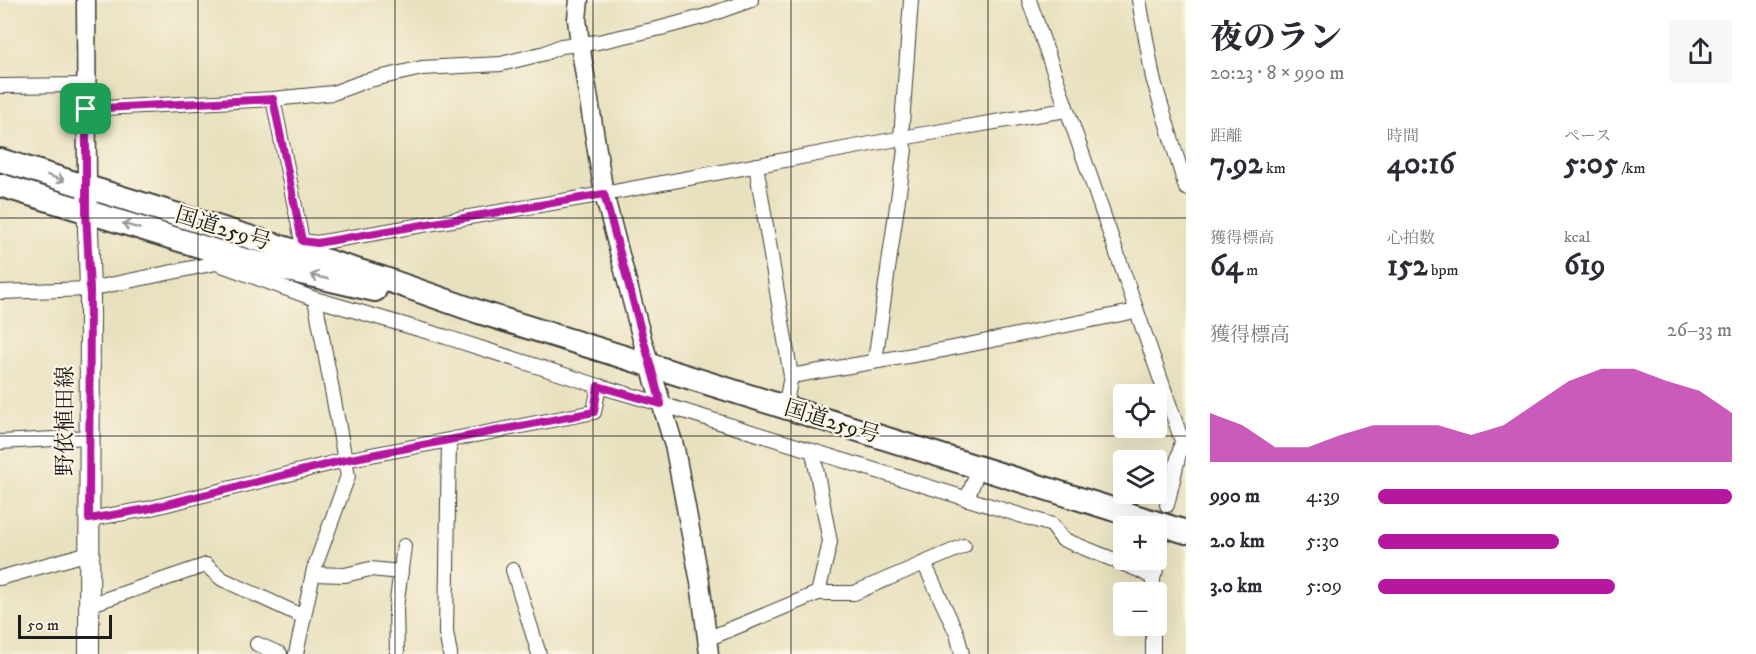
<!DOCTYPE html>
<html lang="ja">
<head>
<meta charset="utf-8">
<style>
	:root { --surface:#fff; --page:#f7f7f7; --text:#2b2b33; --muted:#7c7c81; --accent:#b5179e }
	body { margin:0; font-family:"IM FELL DW Pica","Noto Serif JP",serif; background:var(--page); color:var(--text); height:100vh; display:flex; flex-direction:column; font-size:22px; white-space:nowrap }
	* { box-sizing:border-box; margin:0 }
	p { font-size:20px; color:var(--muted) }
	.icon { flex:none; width:33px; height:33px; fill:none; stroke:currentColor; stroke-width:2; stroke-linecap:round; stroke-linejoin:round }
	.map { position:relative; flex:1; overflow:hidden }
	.drawer { display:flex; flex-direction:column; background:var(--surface); width:570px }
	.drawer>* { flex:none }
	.fabs { position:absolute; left:1113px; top:384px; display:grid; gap:12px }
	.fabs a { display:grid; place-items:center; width:54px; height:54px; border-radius:6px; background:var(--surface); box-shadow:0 6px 24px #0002; font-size:30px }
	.scale { position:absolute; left:18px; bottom:15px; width:94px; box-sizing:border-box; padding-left:6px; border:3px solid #1c1c1c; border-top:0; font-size:16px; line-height:21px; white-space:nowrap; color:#1c1c1c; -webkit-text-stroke:4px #fcf5e5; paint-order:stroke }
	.pin { position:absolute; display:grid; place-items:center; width:51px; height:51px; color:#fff; margin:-26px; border-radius:12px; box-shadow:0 3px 9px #0006 }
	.round { display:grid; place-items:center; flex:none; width:63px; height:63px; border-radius:6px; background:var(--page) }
	.head { display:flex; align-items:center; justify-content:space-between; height:102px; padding:0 24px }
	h1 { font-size:33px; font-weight:800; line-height:45px }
	.metrics { display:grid; grid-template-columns:repeat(3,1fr); gap:9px; height:102px; padding:6px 24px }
	.metrics div { display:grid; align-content:center }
	.metrics b { font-size:30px; font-weight:800 }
	.metrics small { font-size:16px; font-weight:400 }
	.metrics p { font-size:16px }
	.chart { height:168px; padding:12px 24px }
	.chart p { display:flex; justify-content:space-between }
	.chart svg { width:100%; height:108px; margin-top:6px; fill:var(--accent); opacity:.7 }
	ul { padding:0 24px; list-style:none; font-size:20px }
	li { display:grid; grid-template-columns:96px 72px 1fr; align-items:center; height:45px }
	li i { height:15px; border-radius:8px; background:var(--accent) }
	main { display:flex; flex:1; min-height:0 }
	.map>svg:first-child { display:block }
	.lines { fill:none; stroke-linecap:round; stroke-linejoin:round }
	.minor-tunnel { stroke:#bfba9e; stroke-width:14; stroke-dasharray:14 7; stroke-linecap:butt }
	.minor-casing { stroke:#3b3a34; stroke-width:16 }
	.tertiary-casing { stroke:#3b3a34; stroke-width:21 }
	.secondary-casing { stroke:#3b3a34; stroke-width:22 }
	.trunk-casing { stroke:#3b3a34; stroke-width:26 }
	.minor { stroke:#fff; stroke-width:14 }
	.tertiary { stroke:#fff; stroke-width:18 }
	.secondary { stroke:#fff; stroke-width:20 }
	.trunk { stroke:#fff; stroke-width:22 }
	.oneway { stroke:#999 }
	.route-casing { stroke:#fff; stroke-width:12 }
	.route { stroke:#b5179e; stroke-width:8 }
	.grid { fill:none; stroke:#1c1c1c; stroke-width:1.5; stroke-opacity:0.55 }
	.labels { text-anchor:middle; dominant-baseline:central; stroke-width:4.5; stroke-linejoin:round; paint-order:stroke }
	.street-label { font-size:22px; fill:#1c1c1c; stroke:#fcf5e5 }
</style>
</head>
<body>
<main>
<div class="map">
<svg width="1186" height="654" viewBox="0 0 1186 654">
	<rect width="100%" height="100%" fill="#fcf5e5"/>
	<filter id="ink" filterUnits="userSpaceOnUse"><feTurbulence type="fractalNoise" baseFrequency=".0167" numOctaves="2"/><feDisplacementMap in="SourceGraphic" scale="12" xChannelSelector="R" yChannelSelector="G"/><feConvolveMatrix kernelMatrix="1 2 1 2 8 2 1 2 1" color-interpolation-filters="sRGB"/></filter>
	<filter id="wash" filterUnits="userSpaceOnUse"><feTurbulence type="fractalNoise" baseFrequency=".008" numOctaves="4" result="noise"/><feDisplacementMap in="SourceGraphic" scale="24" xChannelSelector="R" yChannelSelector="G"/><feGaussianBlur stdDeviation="1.35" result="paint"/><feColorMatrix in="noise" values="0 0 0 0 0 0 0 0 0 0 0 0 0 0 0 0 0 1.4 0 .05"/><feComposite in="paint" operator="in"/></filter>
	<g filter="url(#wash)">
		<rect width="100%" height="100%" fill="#e8e1bf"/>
	</g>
	<g filter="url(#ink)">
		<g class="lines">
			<!-- minor-tunnel -->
			<path class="minor-tunnel" d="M 1158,565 L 1167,505"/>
			<!-- minor casing -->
			<g class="minor-casing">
				<g id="minor">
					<path d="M 1029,0 L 1182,441 L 1167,505"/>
					<path d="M 1139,0 L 1153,78 L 1186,188"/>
					<path d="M 0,86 L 86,85"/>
					<path d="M 273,99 L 302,241 L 317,243 L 604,194 L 913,136 L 1066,110"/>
					<path d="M 86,109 L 273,99 L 333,93 L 365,81 L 422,68 L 501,64 L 545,53 L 561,46 L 598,42 L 661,28 L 706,16 L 751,0"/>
					<path d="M 756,165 L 791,376 L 785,408"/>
					<path d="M 0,292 L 90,289 L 216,263 L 315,299 L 446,337 L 599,386 L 661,404 L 1052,525 L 1062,539 L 1139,570 L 1153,578"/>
					<path d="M 875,361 L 905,150 L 901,138 L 911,0"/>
					<path d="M 791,376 L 948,349 L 1136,311"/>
					<path d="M 449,441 L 446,632 L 450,654"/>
					<path d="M 0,442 L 89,437"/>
					<path d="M 967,499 L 979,468"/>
					<path d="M 89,519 L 147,509 L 345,460 L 594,412 L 599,386"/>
					<path d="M 924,563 L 957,634 L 962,654"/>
					<path d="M 513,570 L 539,654"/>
					<path d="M 313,574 L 345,575 L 370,569 L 401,572"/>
					<path d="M 0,578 L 89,553"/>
					<path d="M 1153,592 L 1153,578 L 1158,565"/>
					<path d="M 818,593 L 854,593 L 964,546"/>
					<path d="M 89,605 L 206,565 L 222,579 L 304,617"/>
					<path d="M 707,639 L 818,593 L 830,542 L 813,452"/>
					<path d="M 257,644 L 280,654"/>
					<path d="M 296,654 L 314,569 L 348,476 L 315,299"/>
					<path d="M 397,654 L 396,608 L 404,546"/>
					<path d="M 1153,654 L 1153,626"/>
				</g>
			</g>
			<!-- tertiary casing -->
			<g class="tertiary-casing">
				<g id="tertiary">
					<path d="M 86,0 L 87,188"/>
					<path d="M 579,0 L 577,19 L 580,44 L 604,194 L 642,339 L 675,449 L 700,582 L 709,654"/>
				</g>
			</g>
			<!-- secondary casing -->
			<g class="secondary-casing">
				<path id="secondary" d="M 87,198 L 90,289 L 89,654"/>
			</g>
			<!-- trunk casing -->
			<g class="trunk-casing">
				<g id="trunk">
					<path d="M 0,160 L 382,278 L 479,312 L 1186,532"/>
					<path d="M 0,185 L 245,260 L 375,290"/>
				</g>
			</g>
			<!-- minor -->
			<use href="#minor" class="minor"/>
			<!-- tertiary -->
			<use href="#tertiary" class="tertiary"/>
			<!-- secondary -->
			<use href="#secondary" class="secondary"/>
			<!-- trunk -->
			<use href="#trunk" class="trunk"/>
		</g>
		<!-- one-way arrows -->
		<defs><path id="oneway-shaft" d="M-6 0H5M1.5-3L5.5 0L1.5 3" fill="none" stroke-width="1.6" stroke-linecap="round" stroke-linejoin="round" transform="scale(1.5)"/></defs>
		<g class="oneway">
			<use href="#oneway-shaft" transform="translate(56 178) rotate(18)"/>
			<use href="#oneway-shaft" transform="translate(131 226) rotate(-163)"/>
			<use href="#oneway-shaft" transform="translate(319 277) rotate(-167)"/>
		</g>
	</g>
	<g class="lines" filter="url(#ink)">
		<!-- route casing -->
		<g class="route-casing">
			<path id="route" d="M 273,99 L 302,241 L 317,243 L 604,194 L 661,404 L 598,386 L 594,412 L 345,460 L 147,509 L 89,519 L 90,289 L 86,212 L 86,109 Z"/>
		</g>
		<!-- route -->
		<use href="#route" class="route"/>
	</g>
	<!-- grid -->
	<path class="grid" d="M 198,0 L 198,654M 395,0 L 395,654M 593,0 L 593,654M 791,0 L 791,654M 988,0 L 988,654M 0,218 L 1186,218M 0,436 L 1186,436"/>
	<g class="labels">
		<!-- street labels -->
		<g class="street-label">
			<text transform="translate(223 229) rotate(17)">国道259号</text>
			<text transform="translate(65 421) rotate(-90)">野依植田線</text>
			<text transform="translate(832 422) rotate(17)">国道259号</text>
		</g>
	</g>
</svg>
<div class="fabs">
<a><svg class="icon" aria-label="locate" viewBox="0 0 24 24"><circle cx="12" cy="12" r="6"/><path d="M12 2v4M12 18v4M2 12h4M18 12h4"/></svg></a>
<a><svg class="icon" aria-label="layers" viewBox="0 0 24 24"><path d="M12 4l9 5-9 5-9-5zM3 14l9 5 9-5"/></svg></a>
<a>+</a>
<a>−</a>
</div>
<div class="scale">50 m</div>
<div class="pin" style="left:86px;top:109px;background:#1e9e55"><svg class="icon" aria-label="arrive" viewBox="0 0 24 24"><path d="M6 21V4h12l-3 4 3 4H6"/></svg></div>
</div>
<section class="drawer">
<div class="head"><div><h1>夜のラン</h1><p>20:23 · 8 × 990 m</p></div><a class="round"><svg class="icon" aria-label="share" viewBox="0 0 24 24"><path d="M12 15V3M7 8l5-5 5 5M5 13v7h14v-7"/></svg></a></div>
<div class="metrics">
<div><p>距離</p><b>7.92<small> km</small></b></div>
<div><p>時間</p><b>40:16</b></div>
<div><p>ペース</p><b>5:05<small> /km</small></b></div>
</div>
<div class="metrics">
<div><p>獲得標高</p><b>64<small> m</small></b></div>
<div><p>心拍数</p><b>152<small> bpm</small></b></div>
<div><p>kcal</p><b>619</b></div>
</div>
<div class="chart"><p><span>獲得標高</span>26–33 m</p>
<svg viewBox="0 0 160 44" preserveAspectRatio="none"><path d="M0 44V24L10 29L20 38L30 38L40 33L50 29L60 29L70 29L80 33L90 29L100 20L110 11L120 6L130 6L140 11L150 15L160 24V44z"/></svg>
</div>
<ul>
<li><b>990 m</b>4:39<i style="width:100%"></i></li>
<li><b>2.0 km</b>5:30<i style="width:51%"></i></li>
<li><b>3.0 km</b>5:09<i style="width:67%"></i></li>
</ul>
</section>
</main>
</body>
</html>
